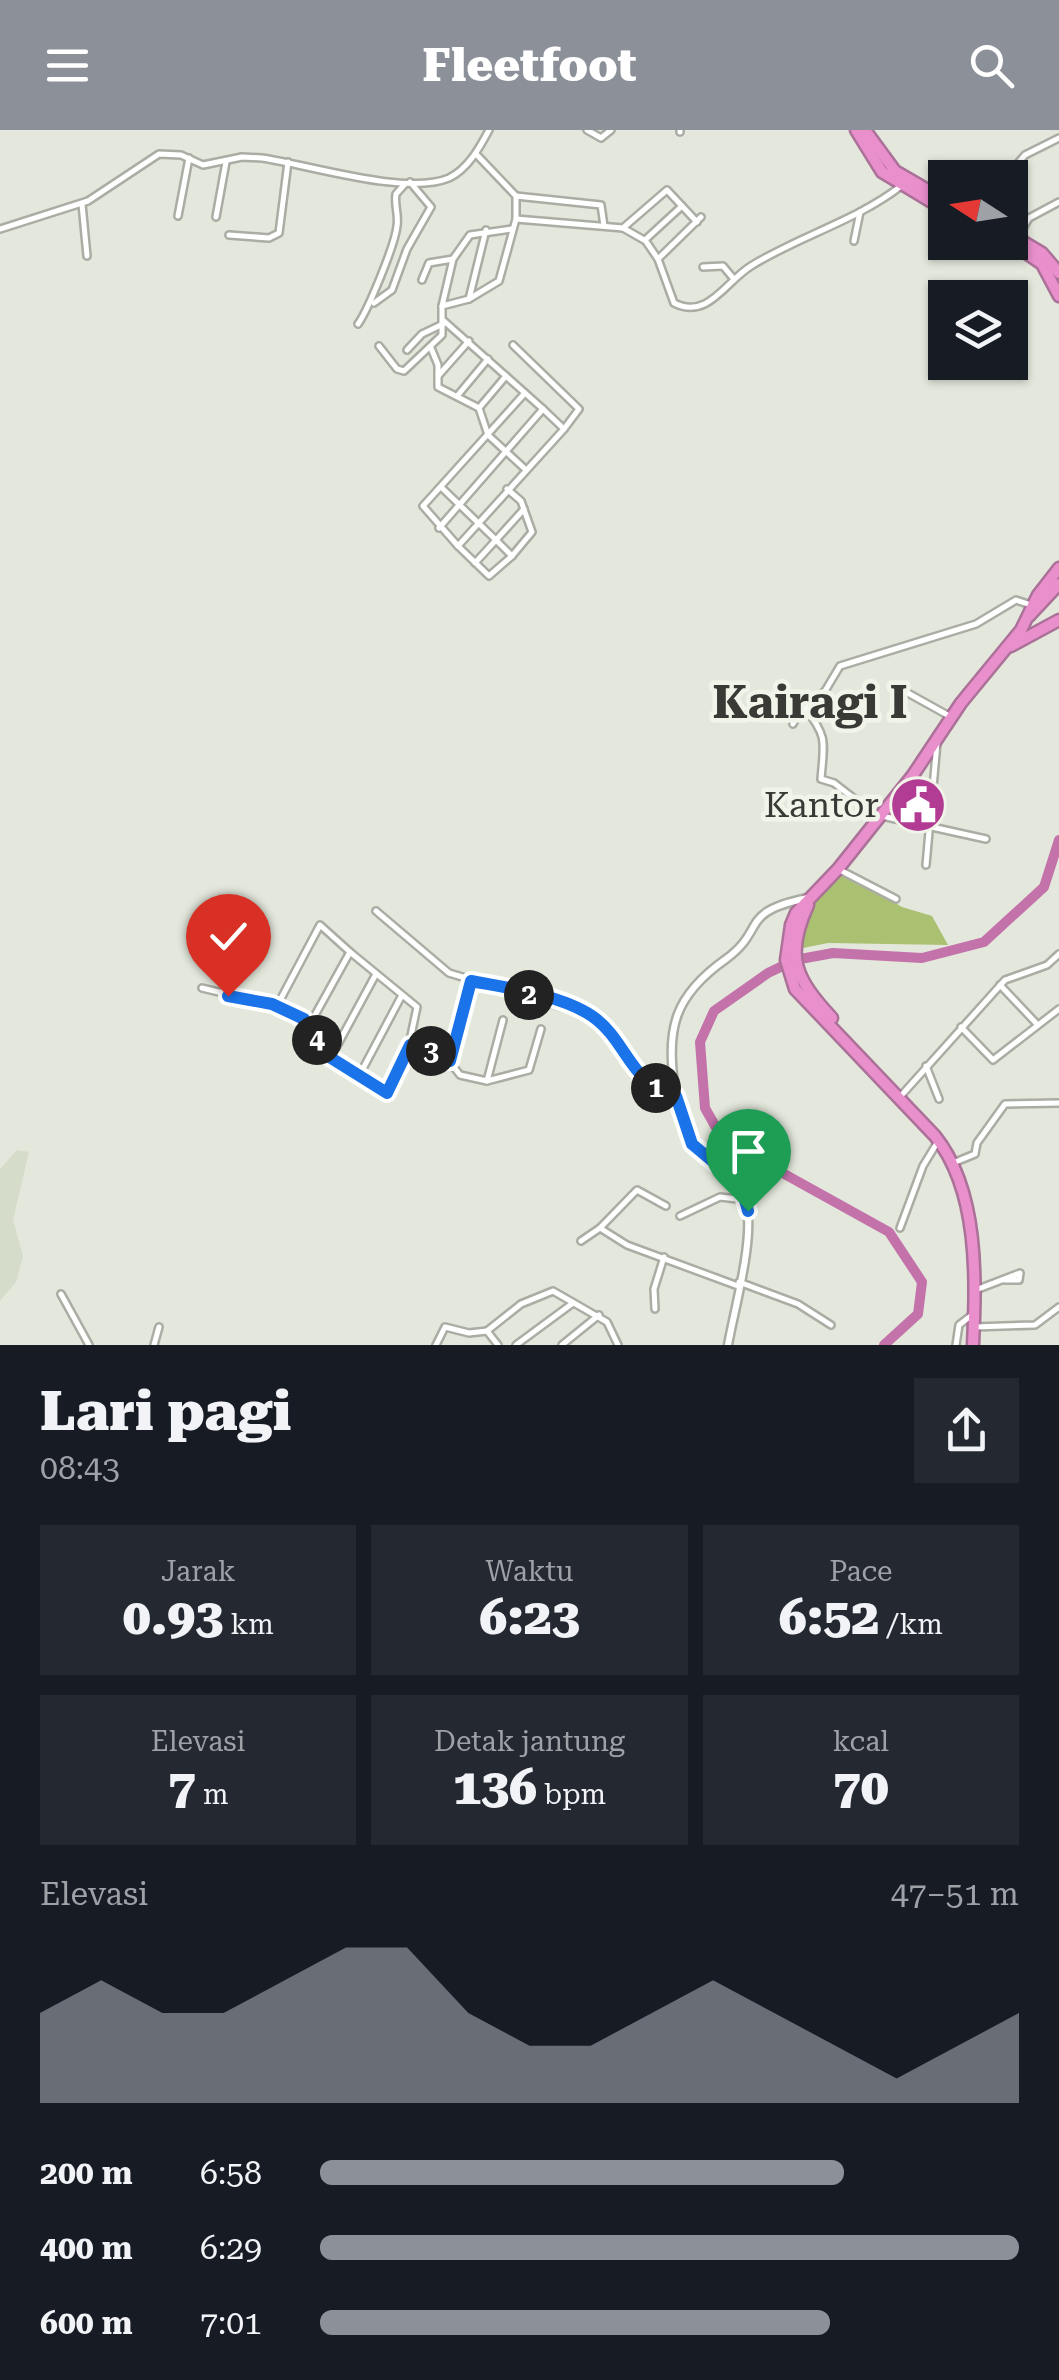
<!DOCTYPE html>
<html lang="id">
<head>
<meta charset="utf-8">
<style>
	:root { --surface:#171b24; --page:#242831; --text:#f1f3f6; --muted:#9ea1a6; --accent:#8c9099 }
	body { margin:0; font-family:"Roboto Serif",serif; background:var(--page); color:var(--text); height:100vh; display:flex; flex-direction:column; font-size:38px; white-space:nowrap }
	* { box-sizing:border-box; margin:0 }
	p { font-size:32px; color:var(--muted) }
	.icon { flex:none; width:55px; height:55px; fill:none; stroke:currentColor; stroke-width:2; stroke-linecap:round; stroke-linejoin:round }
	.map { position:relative; height:1215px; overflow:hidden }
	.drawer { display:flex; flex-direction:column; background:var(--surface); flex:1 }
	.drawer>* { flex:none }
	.needle { width:65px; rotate:282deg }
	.buttons { position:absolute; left:928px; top:30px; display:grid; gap:20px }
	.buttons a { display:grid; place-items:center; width:100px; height:100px; border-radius:0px; background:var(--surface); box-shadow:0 2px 8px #0004; font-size:50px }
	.pin { position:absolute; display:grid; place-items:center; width:85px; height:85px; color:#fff; margin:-102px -42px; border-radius:50% 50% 50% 0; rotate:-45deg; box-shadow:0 0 10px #0007 }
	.pin .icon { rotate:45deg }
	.km { position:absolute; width:50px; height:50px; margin:-25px; border-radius:50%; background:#222; color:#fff; font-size:28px; line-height:50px; text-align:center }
	.round { display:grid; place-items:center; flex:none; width:105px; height:105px; border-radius:0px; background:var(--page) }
	.overview { display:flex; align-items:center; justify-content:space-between; height:170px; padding:0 40px }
	h1 { font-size:55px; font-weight:800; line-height:75px }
	.figures { display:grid; grid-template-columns:repeat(3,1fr); gap:15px; height:170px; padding:10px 40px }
	.figures div { display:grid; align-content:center; border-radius:0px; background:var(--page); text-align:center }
	.figures b { font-size:50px; font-weight:800 }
	.figures small { font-size:28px; font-weight:400 }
	.figures p { font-size:28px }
	.chart { height:280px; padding:20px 40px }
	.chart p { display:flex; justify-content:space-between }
	.chart svg { width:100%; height:180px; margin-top:10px; fill:var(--accent); opacity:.7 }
	ul { padding:0 40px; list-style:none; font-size:32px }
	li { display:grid; grid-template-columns:160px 120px 1fr; align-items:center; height:75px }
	li i { height:25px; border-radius:12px; background:var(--accent) }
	header { display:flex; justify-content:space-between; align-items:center; height:130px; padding:0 40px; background:var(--accent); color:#fff; font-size:45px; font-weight:800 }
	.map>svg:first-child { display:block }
	.built { fill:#d6dcca }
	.green { fill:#a9c171 }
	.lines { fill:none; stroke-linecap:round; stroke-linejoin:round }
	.river { stroke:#c372aa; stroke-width:10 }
	.street-casing { stroke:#aaada3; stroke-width:10 }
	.secondary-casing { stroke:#aaada3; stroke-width:11 }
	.highway-casing { stroke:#ab7198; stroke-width:15 }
	.street { stroke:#fff; stroke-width:5 }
	.secondary { stroke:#fff; stroke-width:6 }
	.highway { stroke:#e98fcc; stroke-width:10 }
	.route-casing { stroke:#fff; stroke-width:20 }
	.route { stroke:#1a73e8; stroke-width:12 }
	.labels { text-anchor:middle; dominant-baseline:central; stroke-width:9; stroke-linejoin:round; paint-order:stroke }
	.poi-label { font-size:35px; fill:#393a36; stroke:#f1f5e9; text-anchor:end }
	.district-label { font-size:45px; font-weight:bold; fill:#393a36; stroke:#f1f5e9 }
</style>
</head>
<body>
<header><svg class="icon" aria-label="menu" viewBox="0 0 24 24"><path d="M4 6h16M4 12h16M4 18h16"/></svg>Fleetfoot<svg class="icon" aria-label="search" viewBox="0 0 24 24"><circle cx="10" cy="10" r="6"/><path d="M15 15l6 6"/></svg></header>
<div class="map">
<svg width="1059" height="1215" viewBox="0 0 1059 1215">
	<rect width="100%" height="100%" fill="#e4e8dc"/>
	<!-- built -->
	<path class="built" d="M 17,1020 L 29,1022 L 13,1090 L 23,1126 L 16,1152 L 0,1171 L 0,1039 Z"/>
	<!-- green -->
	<path class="green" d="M 838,740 L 902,777 L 932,786 L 948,815 L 828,813 L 798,819 L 803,788 Z"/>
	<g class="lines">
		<!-- river -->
		<path class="river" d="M 884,1215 L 918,1184 L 922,1152 L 889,1102 L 723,1010 L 705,978 L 700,912 L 714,881 L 768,843 L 795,830 L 833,823 L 922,828 L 984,812 L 1044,757 L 1059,710"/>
		<!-- street casing -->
		<g class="street-casing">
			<g id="street">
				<path d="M 587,0 L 601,8 L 611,0"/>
				<path d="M 680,2 L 680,0"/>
				<path d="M 1005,48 L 1025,25 L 1059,8"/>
				<path d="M 934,65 L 952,38 L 972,48"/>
				<path d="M 516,66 L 601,75 L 604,96"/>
				<path d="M 82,74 L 87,126"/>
				<path d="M 682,76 L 697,92"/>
				<path d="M 178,86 L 189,28"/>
				<path d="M 216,87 L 226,32"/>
				<path d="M 516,89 L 623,98 L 644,110"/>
				<path d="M 623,98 L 667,60 L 682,76 L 645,110 L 658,129 L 701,87"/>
				<path d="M 0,99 L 88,71 L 159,24 L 181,25 L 203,35 L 242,27 L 262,28 C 310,35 406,66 449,48 C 468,39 480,17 489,0"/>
				<path d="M 229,105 L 269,108 L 279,103 L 288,32"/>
				<path d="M 1018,107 L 1029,88 L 1059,72"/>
				<path d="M 854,111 L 860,82"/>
				<path d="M 453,129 L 470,105 L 512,99"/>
				<path d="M 658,129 L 674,173 C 708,190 725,152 751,136 C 799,106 856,91 901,56"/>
				<path d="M 703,137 L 723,136 L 733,148"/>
				<path d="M 422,150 L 429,133 L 453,129 L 442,176"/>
				<path d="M 469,169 L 486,100"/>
				<path d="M 374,173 L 392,160 L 407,119 L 431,77 L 410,52"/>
				<path d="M 444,191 L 506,246"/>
				<path d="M 358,194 C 368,180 395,115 397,96 C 399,85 394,75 396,64 L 405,54"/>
				<path d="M 513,215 L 579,279 L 564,299"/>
				<path d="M 379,216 L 397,239 L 404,241 L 442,205 L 442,176 L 469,169 L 499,151 L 516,89 L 516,66 L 476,24"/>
				<path d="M 431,218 L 438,235 L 438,257 L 479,278 L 488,305 L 524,338"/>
				<path d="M 407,220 L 422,204 L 443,194"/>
				<path d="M 438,246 L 469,211"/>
				<path d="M 458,265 L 488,229"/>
				<path d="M 479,278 L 506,246 L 543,279"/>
				<path d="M 441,357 L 496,410 L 524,379"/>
				<path d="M 507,359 L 521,371 L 532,402 L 512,426"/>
				<path d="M 439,398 L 543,279 L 564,299 L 458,416 L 489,446 L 512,426 L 496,410 L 475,433"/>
				<path d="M 458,416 L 423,376 L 525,263"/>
				<path d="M 906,562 L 951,587"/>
				<path d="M 785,566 L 799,582 L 793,594"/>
				<path d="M 882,686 L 986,709"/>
				<path d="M 878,687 L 834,653 L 821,649 C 824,612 828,608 806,579 L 825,561 L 840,536 L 976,494 L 1016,470 L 1031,475"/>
				<path d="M 926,735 L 937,613"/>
				<path d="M 838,739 L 896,769"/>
				<path d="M 376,781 L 449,843 L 592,886 C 624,912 632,955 676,966"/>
				<path d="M 376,844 L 331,927 L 387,963 L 409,915 L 449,931 L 460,945 L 487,951 L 503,890"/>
				<path d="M 1000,855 L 1036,893"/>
				<path d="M 202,858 L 277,876"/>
				<path d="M 309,896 L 277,876 L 320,795 L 350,822"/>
				<path d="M 961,897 L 993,930 L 1059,879"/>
				<path d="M 331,927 L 309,896 L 350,822 L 417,877 L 409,915"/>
				<path d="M 449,931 L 470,852"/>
				<path d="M 926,936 L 939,969"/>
				<path d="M 358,948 L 401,867"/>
				<path d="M 487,951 L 529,940 L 541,899"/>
				<path d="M 899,968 L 1005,850 L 1047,835 L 1059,824"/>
				<path d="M 953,1033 L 975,1024 L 977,1013 L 1005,974 L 1059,973"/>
				<path d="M 680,1086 L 720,1067 L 746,1070"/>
				<path d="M 600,1098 L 637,1060 L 666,1076"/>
				<path d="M 900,1098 L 923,1036 L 937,1013"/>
				<path d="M 581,1111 L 600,1098 L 627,1115 L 738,1156"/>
				<path d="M 739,1152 L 798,1174 L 831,1195"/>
				<path d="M 973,1161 L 1020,1143 L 1019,1150 L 1005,1150"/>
				<path d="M 61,1164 L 89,1215"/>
				<path d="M 655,1179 L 654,1159 L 664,1127"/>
				<path d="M 974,1197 L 1035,1195 L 1059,1177"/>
				<path d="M 487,1201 L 521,1174 L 553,1161 L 607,1192 L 618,1215"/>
				<path d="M 154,1215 L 159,1197"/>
				<path d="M 436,1215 L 445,1197 L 469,1203 L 487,1201 L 498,1215"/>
				<path d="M 516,1215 L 573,1173"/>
				<path d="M 562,1215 L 599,1185"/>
				<path d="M 956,1215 L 959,1195 L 972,1185"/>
			</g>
		</g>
		<!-- secondary casing -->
		<g class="secondary-casing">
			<path id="secondary" d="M 728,1215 C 735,1176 755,1108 746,1071 C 739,1042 711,1038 695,1017 C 681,1001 678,980 675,960 C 665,898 675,865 726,829 C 767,799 738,782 808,768"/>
		</g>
		<!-- highway casing -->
		<g class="highway-casing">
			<g id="highway">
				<path d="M 856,0 L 882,42 L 945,80"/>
				<path d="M 865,0 L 895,41 L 945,70"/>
				<path d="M 1010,104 L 1042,123 L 1059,143"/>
				<path d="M 1010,112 L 1042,134 L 1059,166"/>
				<path d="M 1029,486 L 1059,454"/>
				<path d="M 1011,516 L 1059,490"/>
				<path d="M 808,775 C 784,827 796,849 832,888"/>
				<path d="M 973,1215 C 976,1148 979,1061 935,1006 L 795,859 L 786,830 L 791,795 L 796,783 L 838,739 L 913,645 L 961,573 L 1021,500 L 1038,465 L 1059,438"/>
			</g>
		</g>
		<!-- street -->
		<use href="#street" class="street"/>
		<!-- secondary -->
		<use href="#secondary" class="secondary"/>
		<!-- highway -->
		<use href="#highway" class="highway"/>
	</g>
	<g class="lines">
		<!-- route casing -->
		<g class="route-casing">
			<path id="route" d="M 228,866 L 272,874 L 304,889 L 331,928 L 387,963 L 410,915 L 450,931 L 471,851 C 508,858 561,865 592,886 C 627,910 630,955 676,966 L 692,1014 L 741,1055 L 748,1081"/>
		</g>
		<!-- route -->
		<use href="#route" class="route"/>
	</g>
	<!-- icons -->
	<defs>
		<g id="civic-disc" transform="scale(2.875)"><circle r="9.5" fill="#b23c93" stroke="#f1f5e9"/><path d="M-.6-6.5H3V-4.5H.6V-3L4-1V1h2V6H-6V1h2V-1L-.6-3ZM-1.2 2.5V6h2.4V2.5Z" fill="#fff"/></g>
	</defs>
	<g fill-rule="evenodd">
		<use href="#civic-disc" x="918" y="675"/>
	</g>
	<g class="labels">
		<!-- poi labels -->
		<g class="poi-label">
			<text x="879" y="675">Kantor</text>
		</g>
		<!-- district labels -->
		<g class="district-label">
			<text x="810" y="572">Kairagi I</text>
		</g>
	</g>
</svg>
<div class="buttons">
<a><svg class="needle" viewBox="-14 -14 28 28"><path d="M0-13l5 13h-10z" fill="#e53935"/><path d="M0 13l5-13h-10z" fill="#9ea1a6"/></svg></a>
<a><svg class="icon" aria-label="layers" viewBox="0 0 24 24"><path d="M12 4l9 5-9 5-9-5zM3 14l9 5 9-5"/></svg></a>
</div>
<div class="pin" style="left:748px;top:1081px;background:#1e9e55"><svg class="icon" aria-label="arrive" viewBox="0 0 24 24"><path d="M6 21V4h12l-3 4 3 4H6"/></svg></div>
<div class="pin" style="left:228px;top:866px;background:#d93025"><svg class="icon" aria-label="check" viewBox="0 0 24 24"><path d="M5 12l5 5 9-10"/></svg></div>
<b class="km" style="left:656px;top:958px">1</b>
<b class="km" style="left:529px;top:865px">2</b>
<b class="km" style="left:431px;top:921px">3</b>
<b class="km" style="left:317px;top:910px">4</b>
</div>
<section class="drawer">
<div class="overview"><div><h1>Lari pagi</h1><p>08:43</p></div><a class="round"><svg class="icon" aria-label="share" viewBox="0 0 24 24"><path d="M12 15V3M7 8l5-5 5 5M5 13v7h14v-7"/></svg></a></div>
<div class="figures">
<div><p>Jarak</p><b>0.93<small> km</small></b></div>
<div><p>Waktu</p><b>6:23</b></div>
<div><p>Pace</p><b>6:52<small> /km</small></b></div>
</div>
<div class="figures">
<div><p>Elevasi</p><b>7<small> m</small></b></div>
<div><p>Detak jantung</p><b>136<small> bpm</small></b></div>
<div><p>kcal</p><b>70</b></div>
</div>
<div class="chart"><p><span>Elevasi</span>47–51 m</p>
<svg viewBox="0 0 160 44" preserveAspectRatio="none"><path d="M0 44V22L10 14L20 22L30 22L40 14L50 6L60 6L70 22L80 30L90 30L100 22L110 14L120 22L130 30L140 38L150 30L160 22V44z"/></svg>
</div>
<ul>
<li><b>200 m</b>6:58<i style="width:75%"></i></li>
<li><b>400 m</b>6:29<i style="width:100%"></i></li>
<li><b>600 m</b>7:01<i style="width:73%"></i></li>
</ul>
</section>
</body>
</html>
